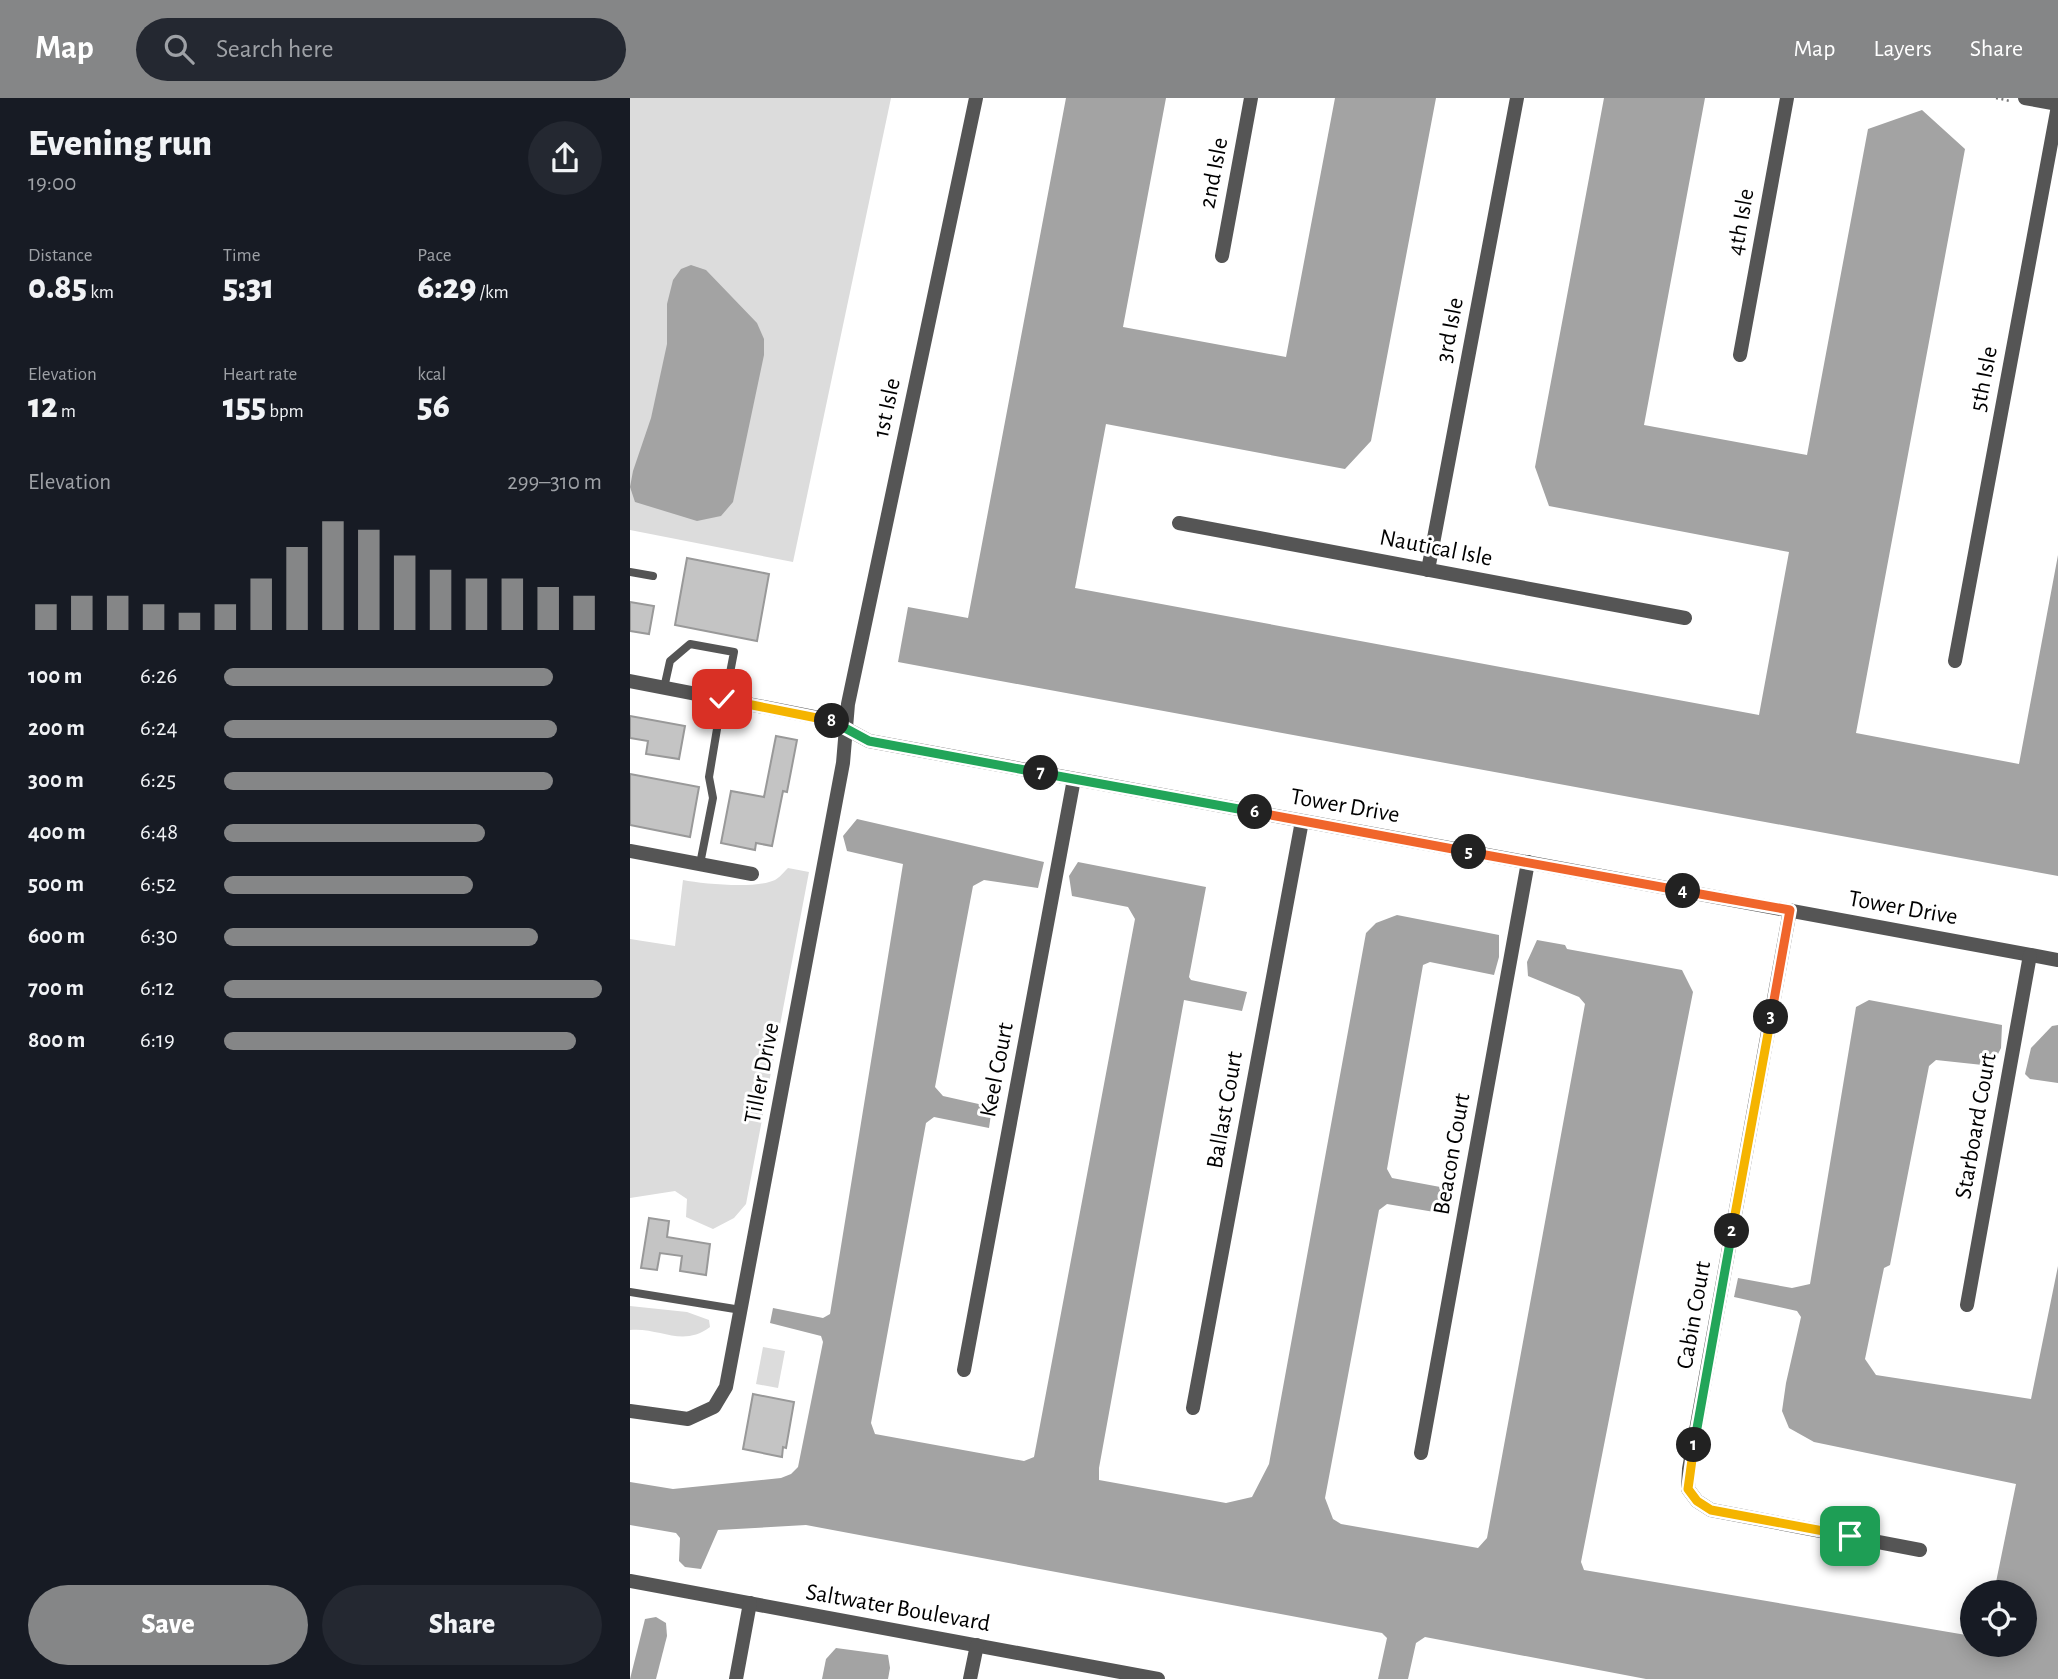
<!DOCTYPE html>
<html lang="en">
<head>
<meta charset="utf-8">
<style>
	:root { --surface:#171b24; --page:#242831; --text:#f1f3f6; --muted:#9ea1a6; --accent:#858687 }
	body { margin:0; font-family:"Alegreya Sans",sans-serif; background:var(--page); color:var(--text); height:100vh; display:flex; flex-direction:column; font-size:26px; white-space:nowrap }
	* { box-sizing:border-box; margin:0 }
	p { font-size:23px; color:var(--muted) }
	.icon { flex:none; width:38px; height:38px; fill:none; stroke:currentColor; stroke-width:2; stroke-linecap:round; stroke-linejoin:round }
	.map { position:relative; flex:1; overflow:hidden }
	.side { display:flex; flex-direction:column; background:var(--surface); width:630px }
	.side>* { flex:none }
	.controls { position:absolute; left:1330px; top:1482px; display:grid; gap:14px }
	.controls a { display:grid; place-items:center; width:77px; height:77px; border-radius:50%; background:var(--surface); box-shadow:0 4px 18px #0003; font-size:35px }
	.pin { position:absolute; display:grid; place-items:center; width:60px; height:60px; color:#fff; margin:-30px; border-radius:14px; box-shadow:0 4px 10px #0006 }
	.km { position:absolute; width:35px; height:35px; margin:-18px; border-radius:50%; background:#222; color:#fff; font-size:19px; line-height:35px; text-align:center }
	.round { display:grid; place-items:center; flex:none; width:74px; height:74px; border-radius:37px; background:var(--page) }
	.head { display:flex; align-items:center; justify-content:space-between; height:119px; padding:0 28px }
	h1 { font-size:38px; font-weight:800; line-height:52px }
	.stats { display:grid; grid-template-columns:repeat(3,1fr); gap:10px; height:119px; padding:7px 28px }
	.stats div { display:grid; align-content:center }
	.stats b { font-size:35px; font-weight:800 }
	.stats small { font-size:19px; font-weight:400 }
	.stats p { font-size:19px }
	.chart { height:196px; padding:14px 28px }
	.chart p { display:flex; justify-content:space-between }
	.chart svg { width:100%; height:126px; margin-top:7px; stroke:var(--accent); stroke-width:6 }
	.action { display:flex; gap:14px; margin-top:auto; padding:14px 28px }
	.action a { flex:1; height:80px; border-radius:42px; background:var(--accent); color:#fff; font-size:28px; font-weight:800; line-height:80px; text-align:center }
	.action a+a { background:var(--page); color:var(--text) }
	ul { padding:0 28px; list-style:none; font-size:23px }
	li { display:grid; grid-template-columns:112px 84px 1fr; align-items:center; height:52px }
	li i { height:18px; border-radius:9px; background:var(--accent) }
	header { display:flex; align-items:center; gap:42px; box-sizing:border-box; height:98px; padding:0 35px; background:var(--accent); color:#fff }
	header strong { font-size:33px }
	nav { display:flex; gap:38px; margin-inline-start:auto; font-size:24px }
	.search { width:490px; height:63px; background:var(--page); display:flex; align-items:center; gap:18px; box-sizing:border-box; padding:0 24px; border-radius:38px; color:var(--muted); font-size:26px }
	main { display:flex; flex:1; min-height:0 }
	.map>svg:first-child { display:block }
	.green { fill:#dcdcdc }
	.water { fill:#a3a3a3 }
	.building { fill:#c4c4c4; stroke:#999; stroke-width:2 }
	.lines { fill:none; stroke-linecap:round; stroke-linejoin:round }
	.path { stroke:#777; stroke-width:2.5; stroke-dasharray:2 3.5; stroke-linecap:butt }
	.service { stroke:#555; stroke-width:8 }
	.minor { stroke:#555; stroke-width:14 }
	.split-1-casing { stroke:#fff; stroke-width:14 }
	.split-2-casing { stroke:#fff; stroke-width:14 }
	.split-3-casing { stroke:#fff; stroke-width:14 }
	.split-4-casing { stroke:#fff; stroke-width:14 }
	.split-5-casing { stroke:#fff; stroke-width:14 }
	.split-6-casing { stroke:#fff; stroke-width:14 }
	.split-7-casing { stroke:#fff; stroke-width:14 }
	.split-8-casing { stroke:#fff; stroke-width:14 }
	.split-9-casing { stroke:#fff; stroke-width:14 }
	.split-1 { stroke:#f5b400; stroke-width:9 }
	.split-2 { stroke:#22a559; stroke-width:9 }
	.split-3 { stroke:#f5b400; stroke-width:9 }
	.split-4 { stroke:#f0652b; stroke-width:9 }
	.split-5 { stroke:#f0652b; stroke-width:9 }
	.split-6 { stroke:#f0652b; stroke-width:9 }
	.split-7 { stroke:#22a559; stroke-width:9 }
	.split-8 { stroke:#22a559; stroke-width:9 }
	.split-9 { stroke:#f5b400; stroke-width:9 }
	.labels { text-anchor:middle; dominant-baseline:central; stroke-width:6; stroke-linejoin:round; paint-order:stroke }
	.street-label { font-size:24px; fill:#000; stroke:#fff }
</style>
</head>
<body>
<header>
<strong>Map</strong>
<div class="search"><svg class="icon" aria-label="search" viewBox="0 0 24 24"><circle cx="10" cy="10" r="6"/><path d="M15 15l6 6"/></svg>Search here</div>
<nav><a>Map</a><a>Layers</a><a>Share</a></nav>
</header>
<main>
<section class="side">
<div class="head"><div><h1>Evening run</h1><p>19:00</p></div><a class="round"><svg class="icon" aria-label="share" viewBox="0 0 24 24"><path d="M12 15V3M7 8l5-5 5 5M5 13v7h14v-7"/></svg></a></div>
<div class="stats">
<div><p>Distance</p><b>0.85<small> km</small></b></div>
<div><p>Time</p><b>5:31</b></div>
<div><p>Pace</p><b>6:29<small> /km</small></b></div>
</div>
<div class="stats">
<div><p>Elevation</p><b>12<small> m</small></b></div>
<div><p>Heart rate</p><b>155<small> bpm</small></b></div>
<div><p>kcal</p><b>56</b></div>
</div>
<div class="chart"><p><span>Elevation</span>299–310 m</p>
<svg viewBox="0 0 160 44" preserveAspectRatio="none"><path d="M5 44V35M15 44V32M25 44V32M35 44V35M45 44V38M55 44V35M65 44V26M75 44V15M85 44V6M95 44V9M105 44V18M115 44V23M125 44V26M135 44V26M145 44V29M155 44V32"/></svg>
</div>
<ul>
<li><b>100 m</b>6:26<i style="width:87%"></i></li>
<li><b>200 m</b>6:24<i style="width:88%"></i></li>
<li><b>300 m</b>6:25<i style="width:87%"></i></li>
<li><b>400 m</b>6:48<i style="width:69%"></i></li>
<li><b>500 m</b>6:52<i style="width:66%"></i></li>
<li><b>600 m</b>6:30<i style="width:83%"></i></li>
<li><b>700 m</b>6:12<i style="width:100%"></i></li>
<li><b>800 m</b>6:19<i style="width:93%"></i></li>
</ul>
<div class="action"><a>Save</a><a>Share</a></div>
</section>
<div class="map">
<svg width="1428" height="1581" viewBox="0 0 1428 1581">
	<rect width="100%" height="100%" fill="#fff"/>
	<!-- green -->
	<g class="green">
		<path d="M 0,0 L 261,0 L 163,464 L 0,432 Z"/>
		<path d="M 158,770 L 179,774 L 116,1106 L 104,1120 L 83,1131 L 56,1119 L 57,1101 L 45,1093 L 0,1100 L 0,841 L 45,848 L 53,782 C 74,786 126,791 145,782 C 149,780 154,774 158,770 Z"/>
		<path d="M 0,1208 L 57,1214 L 79,1222 L 80,1229 C 52,1250 30,1229 0,1232 Z"/>
		<path d="M 133,1249 L 155,1253 L 148,1290 L 126,1286 Z"/>
	</g>
	<!-- water -->
	<g class="water">
		<path d="M 436,0 L 536,0 L 493,229 L 656,259 L 705,0 L 806,0 L 741,343 L 715,371 L 476,326 L 445,490 L 1129,617 L 1159,454 L 919,408 L 905,369 L 974,0 L 1075,0 L 1014,327 L 1177,357 L 1238,31 L 1292,12 L 1335,51 L 1226,635 L 1389,666 L 1428,457 L 1428,778 L 268,564 L 278,509 L 338,520 Z"/>
		<path d="M 61,167 L 76,172 L 127,225 L 134,241 L 134,257 L 103,404 L 91,418 L 67,423 L 5,404 L 0,389 L 3,373 L 21,320 L 37,246 L 37,206 L 43,182 L 51,171 Z"/>
		<path d="M 227,721 L 414,764 L 408,790 L 354,782 L 343,788 L 305,989 L 313,998 L 362,1009 L 359,1030 L 304,1019 L 296,1025 L 241,1325 L 245,1336 L 394,1363 L 404,1359 L 505,821 L 498,809 L 442,798 L 439,778 L 448,764 L 576,789 L 559,879 L 561,882 L 617,894 L 612,913 L 554,902 L 469,1370 L 469,1382 L 596,1405 L 622,1399 L 639,1366 L 736,835 L 746,825 L 767,817 L 869,837 L 869,859 L 864,877 L 800,864 L 793,867 L 757,1071 L 762,1080 L 821,1091 L 816,1116 L 757,1106 L 749,1112 L 695,1400 L 703,1421 L 711,1426 L 848,1450 L 857,1440 L 955,906 L 949,899 L 898,878 L 897,864 L 907,842 L 935,847 L 937,851 L 1052,872 L 1063,894 L 951,1464 L 954,1472 L 1342,1538 L 1342,1547 L 1395,1547 L 1395,1494 L 1364,1494 L 1386,1386 L 1184,1344 L 1159,1330 L 1152,1313 L 1156,1285 L 1171,1219 L 1167,1213 L 1104,1199 L 1108,1180 L 1162,1190 L 1180,1186 L 1226,909 L 1239,902 L 1372,927 L 1371,950 L 1362,968 L 1306,962 L 1299,968 L 1260,1167 L 1254,1170 L 1235,1261 L 1246,1277 L 1401,1301 L 1428,1168 L 1428,1581 L 1016,1581 L 795,1539 L 786,1545 L 778,1581 L 748,1581 L 757,1540 L 752,1535 L 176,1427 L 88,1432 L 71,1471 L 55,1469 L 49,1463 L 50,1440 L 46,1435 L 0,1427 L 0,1384 L 43,1391 L 151,1380 L 161,1376 L 168,1369 L 193,1244 L 191,1238 L 140,1225 L 143,1210 L 193,1220 L 200,1216 L 273,766 L 217,753 L 213,738 Z"/>
		<path d="M 1428,927 L 1428,985 L 1400,981 L 1395,976 L 1401,950 L 1422,928 Z"/>
		<path d="M 26,1519 L 36,1525 L 37,1538 L 26,1581 L 0,1581 L 15,1521 Z"/>
		<path d="M 206,1550 L 258,1557 L 260,1570 L 258,1581 L 192,1581 L 196,1561 Z"/>
	</g>
	<!-- building -->
	<g class="building">
		<path d="M 57,460 L 139,476 L 127,543 L 45,527 Z"/>
		<path d="M 0,504 L 24,508 L 19,536 L 0,533 Z"/>
		<path d="M 0,618 L 55,628 L 49,661 L 16,656 L 18,643 L 0,640 Z"/>
		<path d="M 146,638 L 167,642 L 157,694 L 153,693 L 142,748 L 126,745 L 125,752 L 91,745 L 101,693 L 134,699 Z"/>
		<path d="M 0,676 L 69,689 L 60,739 L 0,727 Z"/>
		<path d="M 19,1120 L 39,1123 L 37,1139 L 80,1146 L 76,1177 L 50,1173 L 52,1158 L 30,1155 L 27,1172 L 11,1170 Z"/>
		<path d="M 123,1296 L 164,1304 L 156,1350 L 153,1349 L 152,1359 L 113,1351 Z"/>
	</g>
	<g class="lines">
		<!-- path -->
		<path class="path" d="M 1366,0 L 1380,3"/>
		<!-- service -->
		<g class="service">
			<path d="M 0,474 L 23,478"/>
			<path d="M 34,590 L 40,563 L 60,546 L 104,554 L 95,601"/>
			<path d="M 70,766 L 83,700 L 79,679 L 92,601"/>
			<path d="M 0,1194 L 111,1212"/>
		</g>
		<!-- minor -->
		<g class="minor">
			<path d="M 1395,0 L 1428,6"/>
			<path d="M 592,158 L 621,0"/>
			<path d="M 1110,257 L 1157,0"/>
			<path d="M 549,425 L 1055,520"/>
			<path d="M 798,472 L 887,0"/>
			<path d="M 1325,563 L 1428,8"/>
			<path d="M 0,583 L 200,622 L 239,643 L 1428,862"/>
			<path d="M 0,753 L 122,776"/>
			<path d="M 1160,812 L 1059,1371 L 1058,1391 L 1067,1403 L 1081,1412 L 1290,1452"/>
			<path d="M 1337,1207 L 1400,857"/>
			<path d="M 334,1272 L 444,681"/>
			<path d="M 563,1310 L 672,723"/>
			<path d="M 0,1313 L 58,1321 L 84,1309 L 96,1289 L 213,665 L 218,606 L 346,0"/>
			<path d="M 791,1355 L 898,764"/>
			<path d="M 0,1483 L 528,1581"/>
			<path d="M 106,1581 L 120,1505"/>
			<path d="M 340,1581 L 347,1547"/>
		</g>
	</g>
	<g class="lines">
		<!-- split-1 casing -->
		<g class="split-1-casing">
			<path id="split-1" d="M 1064,1347 L 1058,1391 L 1067,1403 L 1081,1412 L 1220,1438"/>
		</g>
		<!-- split-2 casing -->
		<g class="split-2-casing">
			<path id="split-2" d="M 1064,1347 L 1102,1133"/>
		</g>
		<!-- split-3 casing -->
		<g class="split-3-casing">
			<path id="split-3" d="M 1102,1133 L 1141,919"/>
		</g>
		<!-- split-4 casing -->
		<g class="split-4-casing">
			<path id="split-4" d="M 1053,793 L 1160,812 L 1141,919"/>
		</g>
		<!-- split-5 casing -->
		<g class="split-5-casing">
			<path id="split-5" d="M 839,754 L 1053,793"/>
		</g>
		<!-- split-6 casing -->
		<g class="split-6-casing">
			<path id="split-6" d="M 625,714 L 839,754"/>
		</g>
		<!-- split-7 casing -->
		<g class="split-7-casing">
			<path id="split-7" d="M 411,675 L 625,714"/>
		</g>
		<!-- split-8 casing -->
		<g class="split-8-casing">
			<path id="split-8" d="M 202,623 L 239,643 L 411,675"/>
		</g>
		<!-- split-9 casing -->
		<g class="split-9-casing">
			<path id="split-9" d="M 92,601 L 202,623"/>
		</g>
		<!-- split-1 -->
		<use href="#split-1" class="split-1"/>
		<!-- split-2 -->
		<use href="#split-2" class="split-2"/>
		<!-- split-3 -->
		<use href="#split-3" class="split-3"/>
		<!-- split-4 -->
		<use href="#split-4" class="split-4"/>
		<!-- split-5 -->
		<use href="#split-5" class="split-5"/>
		<!-- split-6 -->
		<use href="#split-6" class="split-6"/>
		<!-- split-7 -->
		<use href="#split-7" class="split-7"/>
		<!-- split-8 -->
		<use href="#split-8" class="split-8"/>
		<!-- split-9 -->
		<use href="#split-9" class="split-9"/>
	</g>
	<g class="labels">
		<!-- street labels -->
		<g class="street-label">
			<text transform="translate(584 75) rotate(-79)">2nd Isle</text>
			<text transform="translate(1111 124) rotate(-80)">4th Isle</text>
			<text transform="translate(820 232) rotate(-79)">3rd Isle</text>
			<text transform="translate(1354 281) rotate(-79)">5th Isle</text>
			<text transform="translate(257 310) rotate(-78)">1st Isle</text>
			<text transform="translate(806 450) rotate(11)">Nautical Isle</text>
			<text transform="translate(715 708) rotate(10)">Tower Drive</text>
			<text transform="translate(1273 810) rotate(10)">Tower Drive</text>
			<text transform="translate(367 972) rotate(-79)">Keel Court</text>
			<text transform="translate(132 975) rotate(-79)">Tiller Drive</text>
			<text transform="translate(595 1012) rotate(-80)">Ballast Court</text>
			<text transform="translate(1346 1028) rotate(-80)">Starboard Court</text>
			<text transform="translate(822 1056) rotate(-80)">Beacon Court</text>
			<text transform="translate(1064 1217) rotate(-80)">Cabin Court</text>
			<text transform="translate(268 1510) rotate(10)">Saltwater Boulevard</text>
		</g>
	</g>
</svg>
<div class="controls">
<a><svg class="icon" aria-label="locate" viewBox="0 0 24 24"><circle cx="12" cy="12" r="6"/><path d="M12 2v4M12 18v4M2 12h4M18 12h4"/></svg></a>
</div>
<div class="pin" style="left:1220px;top:1438px;background:#1e9e55"><svg class="icon" aria-label="arrive" viewBox="0 0 24 24"><path d="M6 21V4h12l-3 4 3 4H6"/></svg></div>
<div class="pin" style="left:92px;top:601px;background:#d93025"><svg class="icon" aria-label="check" viewBox="0 0 24 24"><path d="M5 12l5 5 9-10"/></svg></div>
<b class="km" style="left:1064px;top:1347px">1</b>
<b class="km" style="left:1102px;top:1133px">2</b>
<b class="km" style="left:1141px;top:919px">3</b>
<b class="km" style="left:1053px;top:793px">4</b>
<b class="km" style="left:839px;top:754px">5</b>
<b class="km" style="left:625px;top:714px">6</b>
<b class="km" style="left:411px;top:675px">7</b>
<b class="km" style="left:202px;top:623px">8</b>
</div>
</main>
</body>
</html>
